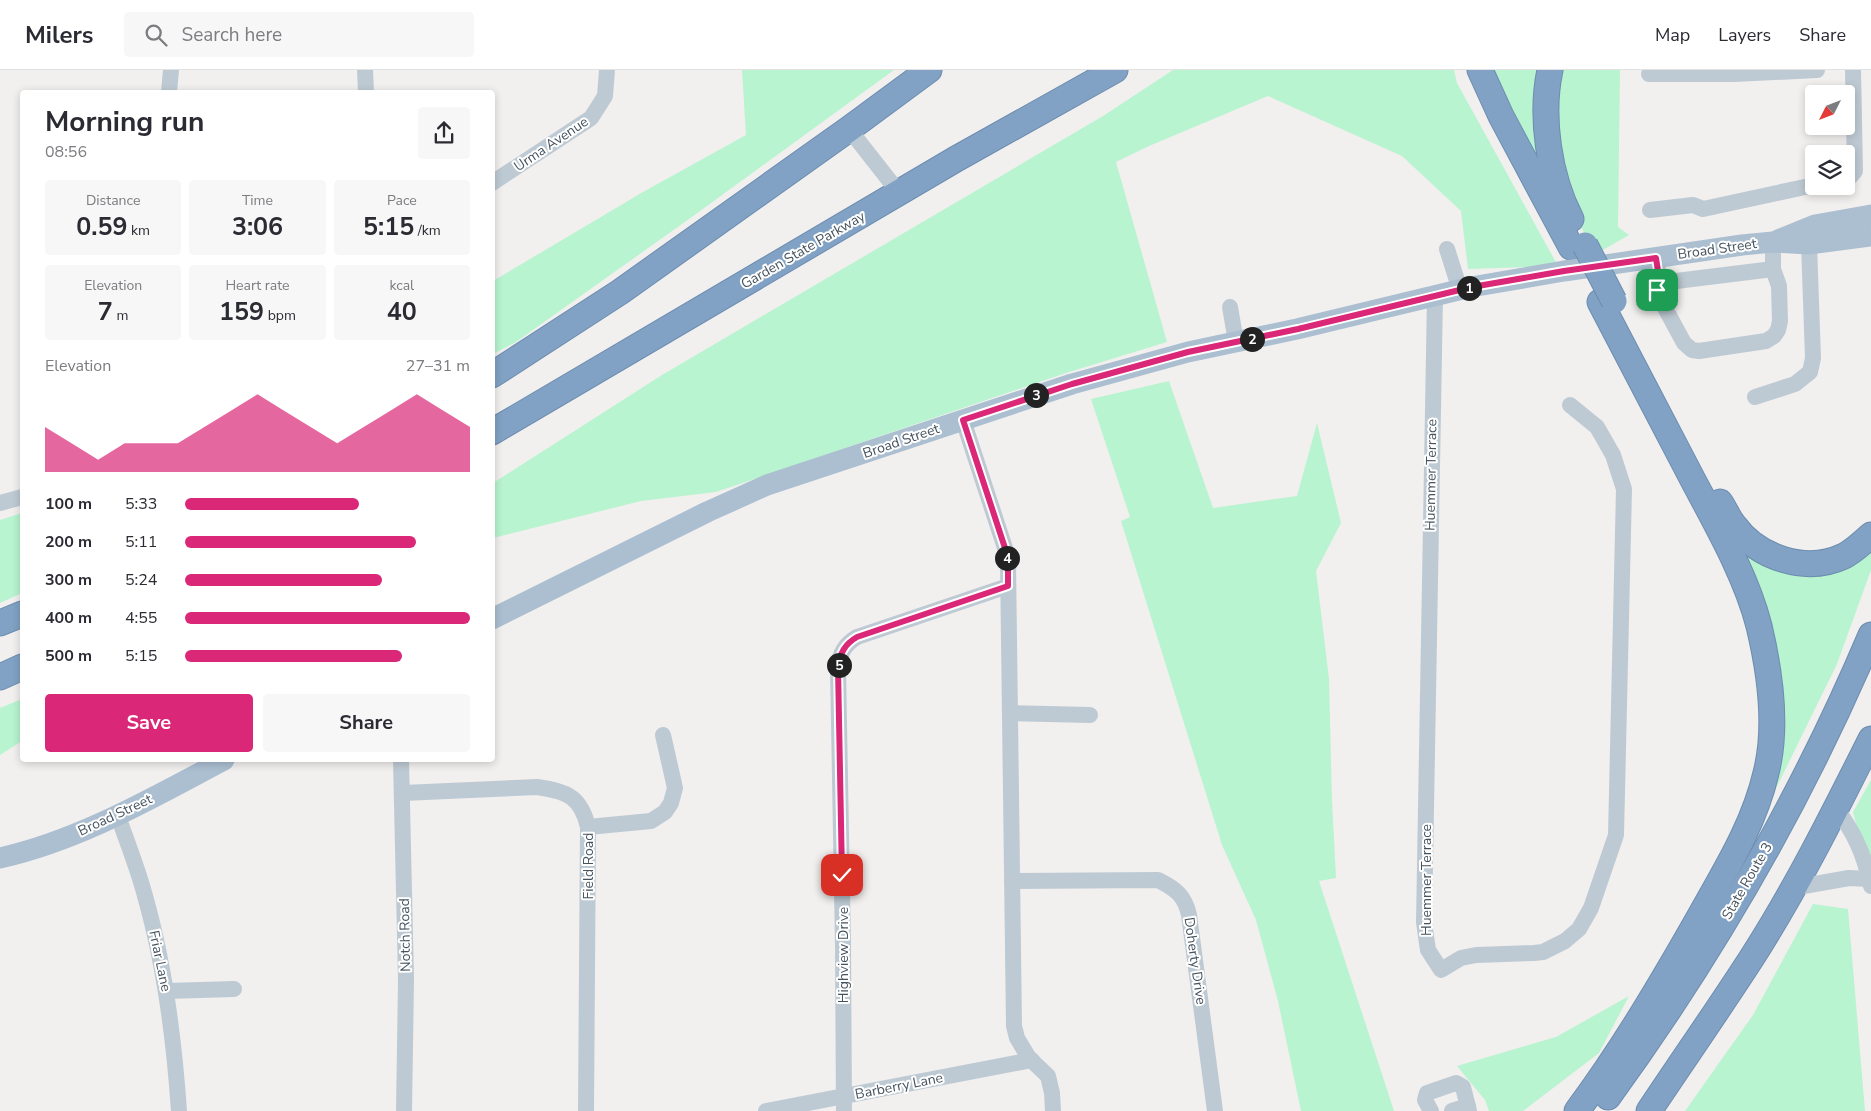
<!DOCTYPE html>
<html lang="en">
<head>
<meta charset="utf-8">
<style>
	:root { --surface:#fff; --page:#f7f7f7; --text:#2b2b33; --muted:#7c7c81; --line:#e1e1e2; --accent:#db2777 }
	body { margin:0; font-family:"Nunito Sans",sans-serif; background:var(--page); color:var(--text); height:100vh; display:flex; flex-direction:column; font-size:19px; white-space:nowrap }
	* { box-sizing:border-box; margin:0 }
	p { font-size:16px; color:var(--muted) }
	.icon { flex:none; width:28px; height:28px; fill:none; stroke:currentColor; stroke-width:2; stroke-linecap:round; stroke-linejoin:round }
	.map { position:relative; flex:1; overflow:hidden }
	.details { position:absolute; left:20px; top:20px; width:475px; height:672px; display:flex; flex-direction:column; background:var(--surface); border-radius:5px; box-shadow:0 2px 8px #0003 }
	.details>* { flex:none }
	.needle { width:32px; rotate:228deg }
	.controls { position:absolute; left:1805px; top:15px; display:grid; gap:10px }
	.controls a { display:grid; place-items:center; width:50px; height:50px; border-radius:5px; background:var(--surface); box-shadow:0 2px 8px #0003; font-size:25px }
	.pin { position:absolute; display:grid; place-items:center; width:42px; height:42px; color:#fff; margin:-21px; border-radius:10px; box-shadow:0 2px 8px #0006 }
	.km { position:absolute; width:25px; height:25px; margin:-12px; border-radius:50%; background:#222; color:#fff; font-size:14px; line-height:25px; text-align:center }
	.round { display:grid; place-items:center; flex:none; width:52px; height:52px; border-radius:5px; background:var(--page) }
	.head { display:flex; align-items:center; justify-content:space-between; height:85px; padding:0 25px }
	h1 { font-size:28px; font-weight:700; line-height:38px }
	.stats { display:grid; grid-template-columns:repeat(3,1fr); gap:8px; height:85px; padding:5px 25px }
	.stats div { display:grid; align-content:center; border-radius:5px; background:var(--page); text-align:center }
	.stats b { font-size:25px; font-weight:700 }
	.stats small { font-size:14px; font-weight:400 }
	.stats p { font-size:14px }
	.chart { height:140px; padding:10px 25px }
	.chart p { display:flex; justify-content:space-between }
	.chart svg { width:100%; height:90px; margin-top:5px; fill:var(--accent); opacity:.7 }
	.action { display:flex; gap:10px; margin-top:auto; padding:10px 25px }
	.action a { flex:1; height:58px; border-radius:5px; background:var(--accent); color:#fff; font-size:20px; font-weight:700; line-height:58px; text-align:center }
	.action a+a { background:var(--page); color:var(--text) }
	ul { padding:0 25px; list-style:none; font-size:16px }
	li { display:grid; grid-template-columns:80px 60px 1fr; align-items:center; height:38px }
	li i { height:12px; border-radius:6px; background:var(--accent) }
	header { display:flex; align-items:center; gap:30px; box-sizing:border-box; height:70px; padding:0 25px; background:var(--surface); border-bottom:1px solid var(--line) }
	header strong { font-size:24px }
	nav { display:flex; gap:28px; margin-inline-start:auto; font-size:18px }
	.search { width:350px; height:45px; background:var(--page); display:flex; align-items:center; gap:12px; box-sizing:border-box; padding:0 18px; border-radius:5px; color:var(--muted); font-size:19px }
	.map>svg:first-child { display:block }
	.green { fill:#b8f4cf }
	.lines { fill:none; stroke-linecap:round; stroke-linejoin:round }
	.highway-casing { stroke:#6c8db0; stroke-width:27 }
	.minor { stroke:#becad3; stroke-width:16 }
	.major { stroke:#abbfd1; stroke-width:21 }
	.highway { stroke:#81a2c4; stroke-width:25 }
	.highway-bridge-casing { stroke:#6c8db0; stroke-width:27; stroke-linecap:butt }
	.highway-bridge { stroke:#81a2c4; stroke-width:25 }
	.route-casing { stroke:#fff; stroke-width:10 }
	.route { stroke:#db2777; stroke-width:6 }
	.labels { text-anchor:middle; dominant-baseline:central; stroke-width:4; stroke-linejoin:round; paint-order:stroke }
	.street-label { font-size:14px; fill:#45535f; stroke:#fff }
</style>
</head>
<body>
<header>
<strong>Milers</strong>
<div class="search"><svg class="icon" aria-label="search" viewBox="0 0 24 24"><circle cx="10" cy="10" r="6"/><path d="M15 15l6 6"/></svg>Search here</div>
<nav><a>Map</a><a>Layers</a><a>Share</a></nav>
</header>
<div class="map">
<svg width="1871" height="1041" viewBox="0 0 1871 1041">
	<rect width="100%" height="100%" fill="#f2efef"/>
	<!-- green -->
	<g class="green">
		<path d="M 742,0 L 894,0 L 689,149 L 516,272 L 493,284 L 493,211 L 643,122 L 746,65 Z"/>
		<path d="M 1173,0 L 1454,0 L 1457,13 L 1558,196 L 1468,199 L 1461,141 L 1402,86 L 1268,26 L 1149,76 L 1116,92 L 1167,272 L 1066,303 L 716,422 L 641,431 L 493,468 L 493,413 L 662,305 L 1103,46 Z"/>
		<path d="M 1484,0 L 1541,0 L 1544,121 Z"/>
		<path d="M 1558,0 L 1620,0 L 1618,157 L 1629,165 L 1596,184 L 1577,150 L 1552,41 Z"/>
		<path d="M 1169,311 L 1213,438 L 1297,426 L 1317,353 L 1341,453 L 1316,501 L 1329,609 L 1332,730 L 1336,808 L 1319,811 L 1394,1041 L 1301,1041 L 1278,931 L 1256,850 L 1222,775 L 1121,451 L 1130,447 L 1091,329 Z"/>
		<path d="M 22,443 L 22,523 L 0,533 L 0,450 Z"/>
		<path d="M 1728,461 L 1777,495 L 1871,475 L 1871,500 L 1837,594 L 1763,745 L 1776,679 Z"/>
		<path d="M 22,629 L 22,671 L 0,685 L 0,638 Z"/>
		<path d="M 1871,710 L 1871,811 L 1853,742 Z"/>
		<path d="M 1813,834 L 1848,839 L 1865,1041 L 1685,1041 L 1753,945 Z"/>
		<path d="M 1629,926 L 1599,983 L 1523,1041 L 1489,1041 L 1485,1030 L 1457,996 L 1556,967 Z"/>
	</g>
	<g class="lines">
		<!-- highway casing -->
		<g class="highway-casing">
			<g id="highway">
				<path d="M 1480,0 L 1501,46 L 1571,177"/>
				<path d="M 1550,0 C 1540,47 1549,107 1571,149"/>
				<path d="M 492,305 L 620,222 L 849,59 L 929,0"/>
				<path d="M 492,362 L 956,89 L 1115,0"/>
				<path d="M 1720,432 C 1725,439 1728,448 1734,455 C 1758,488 1806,504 1844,486 C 1854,481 1862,473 1871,465"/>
				<path d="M 0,553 L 22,544"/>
				<path d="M 0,607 L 22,597"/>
				<path d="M 1608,1027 C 1712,884 1802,728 1871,565"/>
				<path d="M 1577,1041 C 1623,979 1662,913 1700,846 C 1725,801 1754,755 1766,703 C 1778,656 1770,602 1759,556 C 1747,508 1717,455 1694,412 C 1663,352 1631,292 1600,232"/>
				<path d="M 1649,1041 C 1683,990 1718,940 1751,889 C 1796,819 1834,743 1871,669"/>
			</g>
		</g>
		<!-- minor -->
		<g class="minor">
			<path d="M 365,0 L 366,22"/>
			<path d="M 1649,4 L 1734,4 L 1817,0"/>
			<path d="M 169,22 L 171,0"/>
			<path d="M 849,59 L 900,124"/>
			<path d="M 1846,108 L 1851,106 L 1855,101 L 1853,0"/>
			<path d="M 492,113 L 591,48 L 605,26 L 607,0"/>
			<path d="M 1650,140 L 1693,135 L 1703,139 L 1814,115"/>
			<path d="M 1447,179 L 1460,220"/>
			<path d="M 1656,188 L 1660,213 L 1773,199"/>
			<path d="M 1660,213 L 1657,220 L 1658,225 L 1684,273 L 1692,280 L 1699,281 L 1766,271 L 1774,266 L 1778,260 L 1780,251 L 1779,216 L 1773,199 L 1773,172"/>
			<path d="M 1435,226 L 1424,852 L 1428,880 L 1441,900 L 1461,888 L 1476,885 L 1534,883 L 1543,882 L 1565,871 L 1579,859 L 1591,838 L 1616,765 L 1624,419 L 1613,385 L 1597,357 L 1570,335"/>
			<path d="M 1230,237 L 1236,272"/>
			<path d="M 1755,327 L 1795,314 L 1810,302 L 1813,288 L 1809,174"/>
			<path d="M 963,350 L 1005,478 L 1008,492 L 1014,956 L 1017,968 L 1029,988 L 1048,1006 L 1052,1023 L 1053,1041"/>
			<path d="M 0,433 L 22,427"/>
			<path d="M 1010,643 L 1090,645"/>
			<path d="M 401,690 L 406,909 L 404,1041"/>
			<path d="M 403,723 L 537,717 C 567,721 581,727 588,757 L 586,1041"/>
			<path d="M 1836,738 C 1855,764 1864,784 1871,816"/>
			<path d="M 118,746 C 127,772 138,799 145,826 C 165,896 174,968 179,1041"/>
			<path d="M 588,757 L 651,751 L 665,742 L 671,733 L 675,718 L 663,665"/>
			<path d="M 1012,811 L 1158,810 C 1176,819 1185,826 1189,845 L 1215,1041"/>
			<path d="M 1792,818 L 1849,808 L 1869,809"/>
			<path d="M 167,921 L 234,919"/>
			<path d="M 766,1041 L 1032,990"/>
			<path d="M 844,1041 L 843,875 L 838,597 C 840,583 845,574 857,567 L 1008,516"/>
			<path d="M 1431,1041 L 1425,1030 L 1427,1023 L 1456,1013 L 1463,1017 L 1469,1041"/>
			<path d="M 1452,1041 L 1468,1036"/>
		</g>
		<!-- major -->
		<g class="major">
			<path d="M 1778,170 L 1815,155 L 1871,145"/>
			<path d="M 492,549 L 707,442 L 767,415 L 1072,314 L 1188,282 L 1297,259 L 1471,217 L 1564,201 L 1742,175 L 1773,172 L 1809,174 L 1871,166"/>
			<path d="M 0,788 C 80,770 152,728 224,690"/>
		</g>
		<!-- highway -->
		<use href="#highway" class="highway"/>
		<!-- highway-bridge casing -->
		<g class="highway-bridge-casing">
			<path id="highway-bridge" d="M 1585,175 L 1614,231"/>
		</g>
		<!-- highway-bridge -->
		<use href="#highway-bridge" class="highway-bridge"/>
	</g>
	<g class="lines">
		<!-- route casing -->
		<g class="route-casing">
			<path id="route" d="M 842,805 L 838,597 C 840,583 845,574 857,567 L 1008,516 L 1008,492 L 1005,478 L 963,350 L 1072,314 L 1188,282 L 1298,259 L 1472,217 L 1564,201 L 1656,188 L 1660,214 L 1657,220"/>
		</g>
		<!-- route -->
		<use href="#route" class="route"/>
	</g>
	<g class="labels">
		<!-- street labels -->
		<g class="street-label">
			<text transform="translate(551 74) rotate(-34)">Urma Avenue</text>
			<text transform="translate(1717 179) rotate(-8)">Broad Street</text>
			<text transform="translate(803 180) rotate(-30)">Garden State Parkway</text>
			<text transform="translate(901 371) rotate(-19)">Broad Street</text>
			<text transform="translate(1431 405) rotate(-89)">Huemmer Terrace</text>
			<text transform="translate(115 745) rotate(-25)">Broad Street</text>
			<text transform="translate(588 796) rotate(-90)">Field Road</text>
			<text transform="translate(1426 810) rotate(-90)">Huemmer Terrace</text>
			<text transform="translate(1747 811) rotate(-60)">State Route 3</text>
			<text transform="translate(405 865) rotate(-91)">Notch Road</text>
			<text transform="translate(843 885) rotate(-90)">Highview Drive</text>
			<text transform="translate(160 891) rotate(78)">Friar Lane</text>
			<text transform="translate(1195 891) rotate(82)">Doherty Drive</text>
			<text transform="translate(899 1016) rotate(-11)">Barberry Lane</text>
		</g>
	</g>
</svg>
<div class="controls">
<a><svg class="needle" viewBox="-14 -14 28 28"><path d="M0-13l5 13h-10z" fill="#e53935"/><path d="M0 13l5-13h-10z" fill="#7c7c81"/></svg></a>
<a><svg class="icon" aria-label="layers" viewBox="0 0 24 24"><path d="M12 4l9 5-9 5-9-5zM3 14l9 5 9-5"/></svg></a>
</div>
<div class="pin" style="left:1657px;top:220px;background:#1e9e55"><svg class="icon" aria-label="arrive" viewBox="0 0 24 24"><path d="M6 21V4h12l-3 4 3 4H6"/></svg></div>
<div class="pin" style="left:842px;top:805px;background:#d93025"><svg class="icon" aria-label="check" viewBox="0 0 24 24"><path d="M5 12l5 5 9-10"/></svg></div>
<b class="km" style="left:1469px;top:218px">1</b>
<b class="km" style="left:1252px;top:269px">2</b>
<b class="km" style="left:1036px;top:325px">3</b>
<b class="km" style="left:1007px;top:488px">4</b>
<b class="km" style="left:839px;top:595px">5</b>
<section class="details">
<div class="head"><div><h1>Morning run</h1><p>08:56</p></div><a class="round"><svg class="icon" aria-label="share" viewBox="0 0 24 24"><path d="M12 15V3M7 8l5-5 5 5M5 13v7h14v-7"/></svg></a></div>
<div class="stats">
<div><p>Distance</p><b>0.59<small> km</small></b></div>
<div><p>Time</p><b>3:06</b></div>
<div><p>Pace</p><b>5:15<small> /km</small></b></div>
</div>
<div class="stats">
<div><p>Elevation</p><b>7<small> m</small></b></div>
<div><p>Heart rate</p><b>159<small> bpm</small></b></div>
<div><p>kcal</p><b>40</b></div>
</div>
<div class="chart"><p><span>Elevation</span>27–31 m</p>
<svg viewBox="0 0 160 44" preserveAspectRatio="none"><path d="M0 44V22L10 30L20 38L30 30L40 30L50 30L60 22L70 14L80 6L90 14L100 22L110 30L120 22L130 14L140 6L150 14L160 22V44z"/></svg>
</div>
<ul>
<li><b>100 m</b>5:33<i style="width:61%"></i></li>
<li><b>200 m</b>5:11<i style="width:81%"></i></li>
<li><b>300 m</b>5:24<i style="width:69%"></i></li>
<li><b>400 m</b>4:55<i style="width:100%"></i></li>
<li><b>500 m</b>5:15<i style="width:76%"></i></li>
</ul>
<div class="action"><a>Save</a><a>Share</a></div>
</section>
</div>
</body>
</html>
